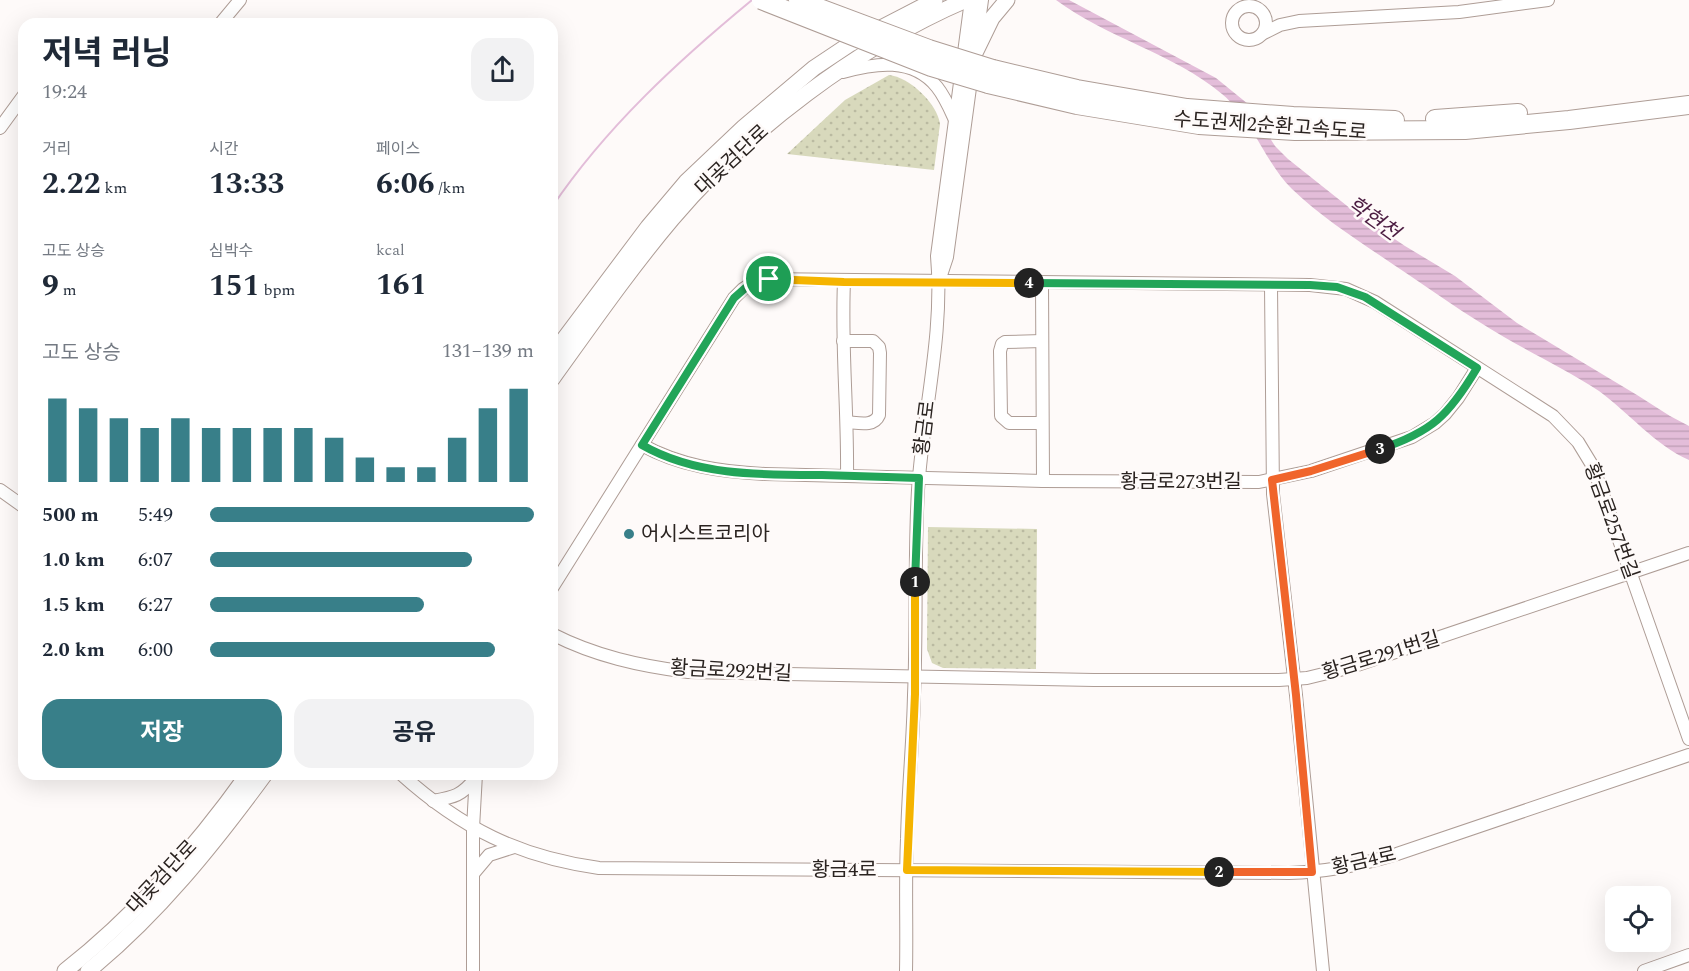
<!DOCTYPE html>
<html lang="ko">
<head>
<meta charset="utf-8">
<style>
	:root { --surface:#fff; --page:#f2f2f3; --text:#1f2937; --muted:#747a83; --accent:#387f89 }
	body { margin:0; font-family:Spectral,"Noto Sans KR",serif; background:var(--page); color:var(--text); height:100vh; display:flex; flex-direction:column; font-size:22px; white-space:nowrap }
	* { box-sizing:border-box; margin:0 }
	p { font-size:20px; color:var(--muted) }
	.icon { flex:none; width:33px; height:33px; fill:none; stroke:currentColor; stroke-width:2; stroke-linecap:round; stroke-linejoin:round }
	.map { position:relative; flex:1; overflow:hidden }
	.details { position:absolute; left:18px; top:18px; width:540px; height:762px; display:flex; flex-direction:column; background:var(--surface); border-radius:18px; box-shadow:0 6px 24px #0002 }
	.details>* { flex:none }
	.controls { position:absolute; left:1605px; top:886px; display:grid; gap:12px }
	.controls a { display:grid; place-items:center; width:66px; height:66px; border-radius:12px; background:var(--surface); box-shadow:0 6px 24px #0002; font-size:30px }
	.pin { position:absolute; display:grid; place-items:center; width:51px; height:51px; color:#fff; margin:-26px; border:3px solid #fff; border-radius:50%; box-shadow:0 2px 6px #0007 }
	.km { position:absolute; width:30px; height:30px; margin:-15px; border-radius:50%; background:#222; color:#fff; font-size:16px; line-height:30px; text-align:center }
	.round { display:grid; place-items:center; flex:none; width:63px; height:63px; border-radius:18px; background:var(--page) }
	.head { display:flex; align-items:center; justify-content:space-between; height:102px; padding:0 24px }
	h1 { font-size:33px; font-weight:700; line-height:45px }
	.figures { display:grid; grid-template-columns:repeat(3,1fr); gap:9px; height:102px; padding:6px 24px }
	.figures div { display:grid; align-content:center }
	.figures b { font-size:30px; font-weight:700 }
	.figures small { font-size:16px; font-weight:400 }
	.figures p { font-size:16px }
	.chart { height:168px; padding:12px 24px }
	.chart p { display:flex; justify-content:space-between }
	.chart svg { width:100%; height:108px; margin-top:6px; stroke:var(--accent); stroke-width:6 }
	.button { display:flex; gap:12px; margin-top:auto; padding:12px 24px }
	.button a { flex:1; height:69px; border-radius:18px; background:var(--accent); color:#fff; font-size:24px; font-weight:700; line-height:69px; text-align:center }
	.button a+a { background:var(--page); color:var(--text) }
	ul { padding:0 24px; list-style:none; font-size:20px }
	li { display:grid; grid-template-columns:96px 72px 1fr; align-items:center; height:45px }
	li i { height:15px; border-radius:8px; background:var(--accent) }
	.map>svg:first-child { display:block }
	.park { fill:url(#park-dots) }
	.water { fill:url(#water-rules) }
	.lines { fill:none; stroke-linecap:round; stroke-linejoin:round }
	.stream { stroke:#e3bdd9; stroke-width:2 }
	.minor-casing { stroke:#ae9d96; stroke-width:14 }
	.major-casing { stroke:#ae9d96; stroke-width:17 }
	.highway-casing { stroke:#ae9d96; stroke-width:20 }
	.minor { stroke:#fff; stroke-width:12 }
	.major { stroke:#fff; stroke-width:15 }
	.highway { stroke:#fff; stroke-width:18 }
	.highway-bridge-casing { stroke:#ae9d96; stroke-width:20; stroke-linecap:butt }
	.highway-bridge { stroke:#fff; stroke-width:18 }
	.split-1-casing { stroke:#fff; stroke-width:12 }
	.split-2-casing { stroke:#fff; stroke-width:12 }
	.split-3-casing { stroke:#fff; stroke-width:12 }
	.split-4-casing { stroke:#fff; stroke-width:12 }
	.split-5-casing { stroke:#fff; stroke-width:12 }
	.split-1 { stroke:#22a559; stroke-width:8 }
	.split-2 { stroke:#f5b400; stroke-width:8 }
	.split-3 { stroke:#f0652b; stroke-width:8 }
	.split-4 { stroke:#22a559; stroke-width:8 }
	.split-5 { stroke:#f5b400; stroke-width:8 }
	.poi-dot { fill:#387f89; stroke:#fefaf9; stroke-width:2 }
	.labels { text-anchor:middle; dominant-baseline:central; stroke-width:5; stroke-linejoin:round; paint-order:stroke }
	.street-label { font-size:20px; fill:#2a2320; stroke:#fefaf9 }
	.poi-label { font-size:20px; fill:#2a2320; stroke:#fefaf9; text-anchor:start }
	.water-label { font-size:21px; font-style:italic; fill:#4b1c41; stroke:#fefaf9 }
</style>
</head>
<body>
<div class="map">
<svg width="1689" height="971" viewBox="0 0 1689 971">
	<defs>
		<pattern id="park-dots" width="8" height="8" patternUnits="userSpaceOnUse" patternTransform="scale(1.5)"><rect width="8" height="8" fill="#d8d9bc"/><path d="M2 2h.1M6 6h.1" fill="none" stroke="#babaa1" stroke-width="1.8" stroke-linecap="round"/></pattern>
		<pattern id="water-rules" width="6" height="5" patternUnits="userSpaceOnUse" patternTransform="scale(1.5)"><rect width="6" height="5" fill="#e3bdd9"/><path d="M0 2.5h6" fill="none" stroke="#c3a2ba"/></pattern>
	</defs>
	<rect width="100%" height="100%" fill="#fefaf9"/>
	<!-- park -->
	<g class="park">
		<path d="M 889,75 C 909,77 937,103 940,124 L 934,170 L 787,154 L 845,100 Z"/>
		<path d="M 928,527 L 1037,529 L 1036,669 L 943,668 L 932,663 L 927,649 Z"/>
	</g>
	<!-- water -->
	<path class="water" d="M 1056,0 L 1069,0 L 1216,78 L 1248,104 L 1275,146 L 1288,159 L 1356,213 L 1405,246 L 1455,276 L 1517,323 L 1637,395 L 1670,416 L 1689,426 L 1689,460 C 1655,445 1629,413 1599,391 C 1569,371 1535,355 1504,337 C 1466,315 1430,289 1394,265 C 1359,241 1322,218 1292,189 C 1264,161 1253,120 1222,94 C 1173,53 1107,38 1056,0 Z"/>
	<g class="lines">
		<!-- stream -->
		<path class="stream" d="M 552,207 C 606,127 678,61 752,0"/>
		<!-- minor casing -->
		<g class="minor-casing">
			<g id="minor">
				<circle cx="1249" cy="23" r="17"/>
				<path d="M 220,24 L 240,0"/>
				<path d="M 1264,33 L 1280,25 L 1299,21 L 1459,12 L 1548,0"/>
				<path d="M 976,44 L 982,0"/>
				<path d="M 843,72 C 875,63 913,57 937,87 C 945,97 950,109 955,120"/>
				<path d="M 0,128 L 24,95"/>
				<path d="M 941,275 L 947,257 L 972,73"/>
				<path d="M 844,282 C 841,347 848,411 847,476"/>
				<path d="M 1042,283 L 1043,481"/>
				<path d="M 1271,286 L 1273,494 L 1296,695 L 1323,971"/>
				<path d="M 843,341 L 873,341 L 879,347 L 880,353 L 879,415 C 874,427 859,423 847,422"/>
				<path d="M 1042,423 L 1009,423 L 1001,416 L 1000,351 L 1002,344 L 1005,342 L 1042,341"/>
				<path d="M 642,445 C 680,466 722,472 765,474 L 1043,481 L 1259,482 L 1311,471 L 1412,437 L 1435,423 L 1445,414 L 1458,398 L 1477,368"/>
				<path d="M 0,490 L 24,507"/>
				<path d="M 552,588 L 734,298 L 743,289 L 759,279 L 1310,285 L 1346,289 L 1375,302 L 1553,416 L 1578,442 L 1592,465 L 1600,486 L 1689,739"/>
				<path d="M 552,634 C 595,656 640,666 688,672 L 1094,680 L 1279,680 L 1307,678 L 1348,668 L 1689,553"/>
				<path d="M 401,774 C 461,828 519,857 599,868 L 1289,873 C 1326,872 1361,865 1397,854 L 1689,755"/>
				<path d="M 433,801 C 454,797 461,796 475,779"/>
				<path d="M 473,874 L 489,855 L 514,847"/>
				<path d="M 473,971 L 473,828 L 476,774"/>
				<path d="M 906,971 C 907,927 905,883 907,839 C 908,791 913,743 914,695 C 917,626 914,558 918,490 C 923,412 944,334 937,256 L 971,0"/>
				<path d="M 1644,971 L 1689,955"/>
			</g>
		</g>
		<!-- major casing -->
		<g class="major-casing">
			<g id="major">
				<path d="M 975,53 L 992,18 L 1007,0"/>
				<path d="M 552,355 L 648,227 L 686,182 L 744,127 L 814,68 L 850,44 L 935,0"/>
				<path d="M 552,379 C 591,325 629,270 672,219 C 747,130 859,46 966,0"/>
				<path d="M 65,971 C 136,915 196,847 248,774"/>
				<path d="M 88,971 C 157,915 213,845 265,774"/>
			</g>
		</g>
		<!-- highway casing -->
		<g class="highway-casing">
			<g id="highway">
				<path d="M 993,69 L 1077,89 L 1187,108 L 1293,116 L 1395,120"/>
				<path d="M 988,84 L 1077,105 L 1199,125 L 1295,131 L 1465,130 L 1569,120 L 1689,105"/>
				<path d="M 1435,119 L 1518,113"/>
			</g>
		</g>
		<!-- minor -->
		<use href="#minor" class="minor"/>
		<!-- major -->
		<use href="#major" class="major"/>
		<!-- highway -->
		<use href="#highway" class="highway"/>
		<!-- highway-bridge casing -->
		<g class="highway-bridge-casing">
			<g id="highway-bridge">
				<path d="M 761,0 L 931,67 L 988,84"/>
				<path d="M 798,0 L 929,49 L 993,69"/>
			</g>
		</g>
		<!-- highway-bridge -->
		<use href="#highway-bridge" class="highway-bridge"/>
	</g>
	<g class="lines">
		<!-- split-1 casing -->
		<g class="split-1-casing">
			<path id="split-1" d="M 769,279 L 751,283 L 734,298 L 642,445 C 696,476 761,475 822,475 C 854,476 886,477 919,478 L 915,582"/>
		</g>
		<!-- split-2 casing -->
		<g class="split-2-casing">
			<path id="split-2" d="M 915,582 L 915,694 L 907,870 L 1219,872"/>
		</g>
		<!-- split-3 casing -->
		<g class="split-3-casing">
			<path id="split-3" d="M 1219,872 L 1312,872 L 1296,695 L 1272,480 L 1311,471 L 1380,449"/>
		</g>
		<!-- split-4 casing -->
		<g class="split-4-casing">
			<path id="split-4" d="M 1029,283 L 1310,285 L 1337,287 L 1365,297 L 1477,368 C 1449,415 1432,432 1380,449"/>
		</g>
		<!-- split-5 casing -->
		<g class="split-5-casing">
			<path id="split-5" d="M 769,279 L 844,282 L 1029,283"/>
		</g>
		<!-- split-1 -->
		<use href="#split-1" class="split-1"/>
		<!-- split-2 -->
		<use href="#split-2" class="split-2"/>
		<!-- split-3 -->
		<use href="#split-3" class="split-3"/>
		<!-- split-4 -->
		<use href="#split-4" class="split-4"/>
		<!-- split-5 -->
		<use href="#split-5" class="split-5"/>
	</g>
	<!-- markers -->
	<circle class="poi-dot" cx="629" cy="534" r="6"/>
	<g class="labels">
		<!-- street labels -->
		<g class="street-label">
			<text transform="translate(1270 126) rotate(4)">수도권제2순환고속도로</text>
			<text transform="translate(732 160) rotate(-43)">대곶검단로</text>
			<text transform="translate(925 428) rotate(-83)">황금로</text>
			<text x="1181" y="482">황금로273번길</text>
			<text transform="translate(1611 521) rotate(70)">황금로257번길</text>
			<text transform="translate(1381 656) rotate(-17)">황금로291번길</text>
			<text transform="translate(731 671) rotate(3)">황금로292번길</text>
			<text transform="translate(1364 861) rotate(-13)">황금4로</text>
			<text x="844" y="870">황금4로</text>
			<text transform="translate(162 877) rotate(-47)">대곶검단로</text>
		</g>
		<!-- poi labels -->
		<g class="poi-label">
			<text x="641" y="534">어시스트코리아</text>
		</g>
		<!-- water labels -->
		<g class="water-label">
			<text transform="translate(1373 219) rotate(36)">학현천</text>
		</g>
	</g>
</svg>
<div class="controls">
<a><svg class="icon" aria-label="locate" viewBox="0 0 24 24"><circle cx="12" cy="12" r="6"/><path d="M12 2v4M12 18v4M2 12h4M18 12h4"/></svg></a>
</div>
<div class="pin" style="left:769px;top:279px;background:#1e9e55"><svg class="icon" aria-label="arrive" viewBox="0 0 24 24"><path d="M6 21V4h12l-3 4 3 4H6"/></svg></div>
<b class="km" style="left:915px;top:582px">1</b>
<b class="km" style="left:1219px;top:872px">2</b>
<b class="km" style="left:1380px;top:449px">3</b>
<b class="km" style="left:1029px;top:283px">4</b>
<section class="details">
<div class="head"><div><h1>저녁 러닝</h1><p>19:24</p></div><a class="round"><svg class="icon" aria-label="share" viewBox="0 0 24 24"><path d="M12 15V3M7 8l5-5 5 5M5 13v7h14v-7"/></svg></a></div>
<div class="figures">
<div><p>거리</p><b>2.22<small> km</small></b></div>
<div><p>시간</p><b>13:33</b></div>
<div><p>페이스</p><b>6:06<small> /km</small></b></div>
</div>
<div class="figures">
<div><p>고도 상승</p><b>9<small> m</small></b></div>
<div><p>심박수</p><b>151<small> bpm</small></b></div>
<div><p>kcal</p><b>161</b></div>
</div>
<div class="chart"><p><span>고도 상승</span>131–139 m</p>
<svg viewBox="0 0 160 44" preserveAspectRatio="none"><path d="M5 44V10M15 44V14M25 44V18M35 44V22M45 44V18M55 44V22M65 44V22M75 44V22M85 44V22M95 44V26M105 44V34M115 44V38M125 44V38M135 44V26M145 44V14M155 44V6"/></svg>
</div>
<ul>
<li><b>500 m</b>5:49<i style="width:100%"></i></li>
<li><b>1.0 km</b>6:07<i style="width:81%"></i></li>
<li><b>1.5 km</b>6:27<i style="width:66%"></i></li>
<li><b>2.0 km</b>6:00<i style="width:88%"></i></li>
</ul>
<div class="button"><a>저장</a><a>공유</a></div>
</section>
</div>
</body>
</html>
